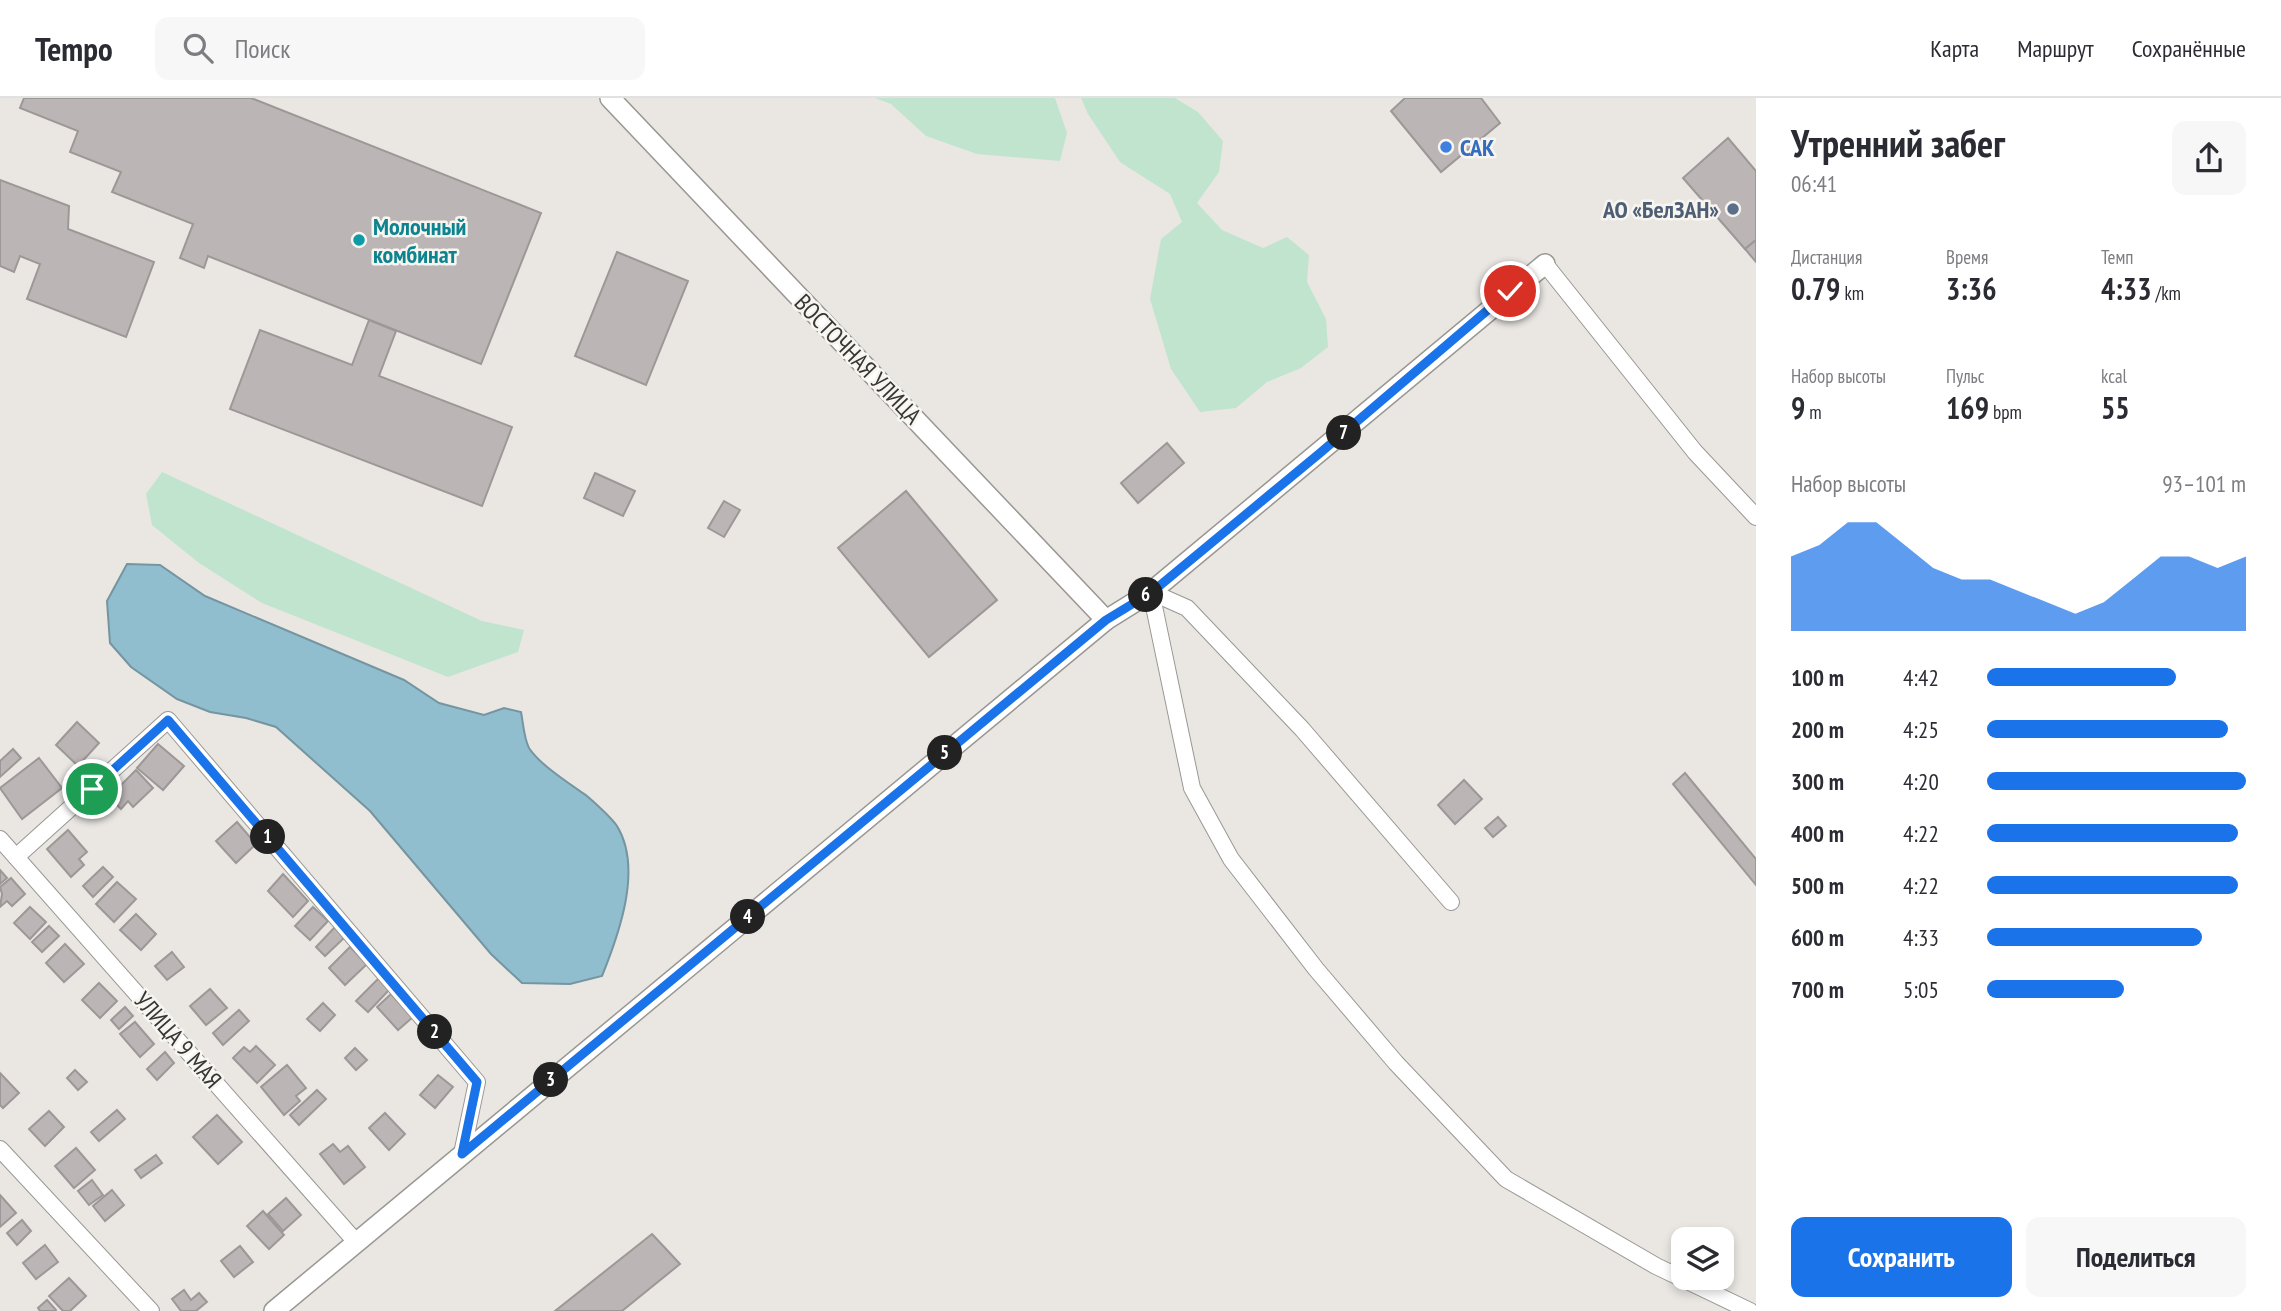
<!DOCTYPE html>
<html lang="ru">
<head>
<meta charset="utf-8">
<style>
	:root { --surface:#fff; --page:#f7f7f7; --text:#2b2b33; --muted:#7c7c81; --line:#e1e1e2; --accent:#1a73e8 }
	body { margin:0; font-family:"PT Sans Narrow",sans-serif; background:var(--page); color:var(--text); height:100vh; display:flex; flex-direction:column; font-size:26px; white-space:nowrap }
	* { box-sizing:border-box; margin:0 }
	p { font-size:23px; color:var(--muted) }
	.icon { flex:none; width:38px; height:38px; fill:none; stroke:currentColor; stroke-width:2; stroke-linecap:round; stroke-linejoin:round }
	.map { position:relative; flex:1; overflow:hidden }
	.details { display:flex; flex-direction:column; background:var(--surface); width:525px }
	.details>* { flex:none }
	.fabs { position:absolute; left:1671px; top:1129px; display:grid; gap:14px }
	.fabs a { display:grid; place-items:center; width:63px; height:63px; border-radius:14px; background:var(--surface); box-shadow:0 4px 10px #0003; font-size:35px }
	.pin { position:absolute; display:grid; place-items:center; width:60px; height:60px; color:#fff; margin:-30px; border:4px solid #fff; border-radius:50%; box-shadow:0 2px 7px #0007 }
	.km { position:absolute; width:35px; height:35px; margin:-18px; border-radius:50%; background:#222; color:#fff; font-size:19px; line-height:35px; text-align:center }
	.round { display:grid; place-items:center; flex:none; width:74px; height:74px; border-radius:14px; background:var(--page) }
	.overview { display:flex; align-items:center; justify-content:space-between; height:119px; padding:0 35px }
	h1 { font-size:38px; font-weight:800; line-height:52px }
	.figures { display:grid; grid-template-columns:repeat(3,1fr); gap:10px; height:119px; padding:7px 35px }
	.figures div { display:grid; align-content:center }
	.figures b { font-size:30px; font-weight:800 }
	.figures small { font-size:19px; font-weight:400 }
	.figures p { font-size:19px }
	.chart { height:196px; padding:14px 35px }
	.chart p { display:flex; justify-content:space-between }
	.chart svg { width:100%; height:126px; margin-top:7px; fill:var(--accent); opacity:.7 }
	.button { display:flex; gap:14px; margin-top:auto; padding:14px 35px }
	.button a { flex:1; height:80px; border-radius:14px; background:var(--accent); color:#fff; font-size:28px; font-weight:800; line-height:80px; text-align:center }
	.button a+a { background:var(--page); color:var(--text) }
	ul { padding:0 35px; list-style:none; font-size:23px }
	li { display:grid; grid-template-columns:112px 84px 1fr; align-items:center; height:52px }
	li i { height:18px; border-radius:9px; background:var(--accent) }
	header { display:flex; align-items:center; gap:42px; box-sizing:border-box; height:98px; padding:0 35px; background:var(--surface); border-bottom:2px solid var(--line) }
	header strong { font-size:33px }
	nav { display:flex; gap:38px; margin-inline-start:auto; font-size:24px }
	.search { width:490px; height:63px; background:var(--page); display:flex; align-items:center; gap:18px; box-sizing:border-box; padding:0 24px; border-radius:14px; color:var(--muted); font-size:26px }
	main { display:flex; flex:1; min-height:0 }
	.map>svg:first-child { display:block }
	.green { fill:#c0e4ce }
	.water { fill:#90bece; stroke:#7595a0; stroke-width:2 }
	.building { fill:#bbb5b5; stroke:#9d9898; stroke-width:2 }
	.lines { fill:none; stroke-linecap:round; stroke-linejoin:round }
	.minor-casing { stroke:#999793; stroke-width:18 }
	.tertiary-casing { stroke:#999793; stroke-width:22 }
	.minor { stroke:#fff; stroke-width:16 }
	.tertiary { stroke:#fff; stroke-width:19 }
	.route-casing { stroke:#fff; stroke-width:14 }
	.route { stroke:#1a73e8; stroke-width:9 }
	.shop-dot { fill:#3f7fe0; stroke:#f7f5f0; stroke-width:2.5 }
	.service-dot { fill:#5c6f8a; stroke:#f7f5f0; stroke-width:2.5 }
	.culture-dot { fill:#0f9aa8; stroke:#f7f5f0; stroke-width:2.5 }
	.labels { text-anchor:middle; dominant-baseline:central; stroke-width:5; stroke-linejoin:round; paint-order:stroke }
	.shop-label { font-size:24px; font-weight:bold; fill:#366cbe; stroke:#f7f5f0; text-anchor:start }
	.service-label { font-size:24px; font-weight:bold; fill:#4e5e75; stroke:#f7f5f0; text-anchor:end }
	.culture-label { font-size:24px; font-weight:bold; fill:#0d838f; stroke:#f7f5f0; text-anchor:start }
	.street-label { font-size:24px; fill:#373635; stroke:#f7f5f0 }
</style>
</head>
<body>
<header>
<strong>Tempo</strong>
<div class="search"><svg class="icon" aria-label="search" viewBox="0 0 24 24"><circle cx="10" cy="10" r="6"/><path d="M15 15l6 6"/></svg>Поиск</div>
<nav><a>Карта</a><a>Маршрут</a><a>Сохранённые</a></nav>
</header>
<main>
<div class="map">
<svg width="1756" height="1213" viewBox="0 0 1756 1213">
	<rect width="100%" height="100%" fill="#eae7e3"/>
	<!-- green -->
	<g class="green">
		<path d="M 875,0 L 1055,0 L 1067,35 L 1060,63 L 977,56 L 926,38 L 891,6 Z"/>
		<path d="M 1081,0 L 1175,0 L 1198,14 L 1223,43 L 1219,74 L 1197,105 L 1222,132 L 1263,150 L 1287,139 L 1309,157 L 1307,184 L 1326,221 L 1328,249 L 1301,270 L 1267,284 L 1236,310 L 1200,314 L 1171,271 L 1150,201 L 1161,141 L 1182,124 L 1170,96 L 1120,64 L 1088,16 Z"/>
		<path d="M 162,374 L 482,523 L 524,532 L 518,554 L 448,579 L 262,505 L 199,465 L 152,427 L 146,396 Z"/>
	</g>
	<!-- water -->
	<path class="water" d="M 127,466 L 160,467 L 205,498 L 404,582 L 439,605 L 484,617 L 504,610 L 521,614 C 523,624 524,641 529,650 C 540,667 570,686 587,698 C 596,706 610,718 617,728 C 643,770 619,836 602,878 L 570,886 L 522,885 L 491,856 L 370,713 L 276,629 L 246,620 L 210,614 L 177,601 L 131,569 L 110,545 L 107,503 Z"/>
	<!-- building -->
	<g class="building">
		<path d="M 24,0 L 251,0 L 541,115 L 481,266 L 208,158 L 204,170 L 180,160 L 193,126 L 112,94 L 121,74 L 70,54 L 78,33 L 20,10 Z"/>
		<path d="M 1405,0 L 1481,0 L 1500,25 L 1441,74 L 1391,13 Z"/>
		<path d="M 1728,40 L 1756,73 L 1756,142 L 1745,151 L 1683,80 Z"/>
		<path d="M 0,82 L 69,108 L 68,131 L 154,164 L 126,239 L 27,201 L 40,166 L 20,158 L 14,174 L 0,168 Z"/>
		<path d="M 1756,142 L 1756,164 L 1745,151 Z"/>
		<path d="M 617,154 L 688,183 L 646,287 L 575,258 Z"/>
		<path d="M 369,222 L 396,233 L 379,278 L 512,329 L 482,408 L 230,311 L 260,232 L 352,267 Z"/>
		<path d="M 1167,345 L 1184,365 L 1138,405 L 1121,385 Z"/>
		<path d="M 595,375 L 635,393 L 623,418 L 584,400 Z"/>
		<path d="M 906,393 L 997,502 L 929,559 L 838,450 Z"/>
		<path d="M 724,403 L 740,412 L 724,439 L 708,430 Z"/>
		<path d="M 77,624 L 99,645 L 78,668 L 56,647 Z"/>
		<path d="M 158,646 L 184,668 L 163,692 L 137,670 Z"/>
		<path d="M 13,651 L 21,660 L 0,679 L 0,663 Z"/>
		<path d="M 39,660 L 62,690 L 22,721 L 0,690 Z"/>
		<path d="M 136,672 L 153,690 L 133,709 L 128,703 L 121,711 L 109,699 Z"/>
		<path d="M 1685,675 L 1756,761 L 1756,787 L 1673,686 Z"/>
		<path d="M 1464,682 L 1482,701 L 1455,726 L 1438,707 Z"/>
		<path d="M 1498,719 L 1506,728 L 1493,739 L 1485,730 Z"/>
		<path d="M 237,724 L 256,746 L 236,765 L 216,743 Z"/>
		<path d="M 68,732 L 87,754 L 79,761 L 84,767 L 71,779 L 47,751 Z"/>
		<path d="M 103,769 L 113,779 L 93,799 L 83,788 Z"/>
		<path d="M 0,772 L 7,780 L 0,786 Z"/>
		<path d="M 283,776 L 308,803 L 293,819 L 268,793 Z"/>
		<path d="M 11,780 L 25,796 L 12,808 L 7,803 L 0,809 L 2,796 L 0,789 Z"/>
		<path d="M 117,784 L 136,801 L 114,824 L 96,806 Z"/>
		<path d="M 30,809 L 46,824 L 30,841 L 14,825 Z"/>
		<path d="M 313,809 L 328,823 L 310,842 L 295,828 Z"/>
		<path d="M 136,816 L 156,836 L 141,852 L 120,832 Z"/>
		<path d="M 49,828 L 59,838 L 42,854 L 32,844 Z"/>
		<path d="M 335,829 L 345,839 L 325,858 L 316,849 Z"/>
		<path d="M 65,846 L 84,866 L 64,884 L 46,865 Z"/>
		<path d="M 350,849 L 367,866 L 345,887 L 329,870 Z"/>
		<path d="M 172,854 L 184,869 L 167,882 L 155,868 Z"/>
		<path d="M 379,880 L 390,891 L 368,914 L 356,903 Z"/>
		<path d="M 99,885 L 117,903 L 100,920 L 82,902 Z"/>
		<path d="M 210,891 L 227,910 L 206,927 L 190,908 Z"/>
		<path d="M 391,896 L 413,919 L 398,932 L 377,909 Z"/>
		<path d="M 323,905 L 335,917 L 320,933 L 307,921 Z"/>
		<path d="M 125,909 L 133,918 L 119,931 L 111,922 Z"/>
		<path d="M 239,912 L 249,923 L 223,947 L 213,935 Z"/>
		<path d="M 135,924 L 154,946 L 140,959 L 120,936 Z"/>
		<path d="M 256,948 L 275,967 L 257,985 L 233,960 L 244,949 L 250,954 Z"/>
		<path d="M 355,950 L 367,962 L 356,972 L 345,960 Z"/>
		<path d="M 165,954 L 174,965 L 157,982 L 147,971 Z"/>
		<path d="M 287,967 L 306,990 L 296,998 L 300,1003 L 284,1017 L 261,989 Z"/>
		<path d="M 75,972 L 87,984 L 78,992 L 67,980 Z"/>
		<path d="M 0,975 L 19,995 L 3,1010 L 0,1007 Z"/>
		<path d="M 438,977 L 453,989 L 435,1010 L 420,997 Z"/>
		<path d="M 317,992 L 326,1001 L 299,1027 L 290,1017 Z"/>
		<path d="M 117,1012 L 125,1021 L 99,1043 L 91,1034 Z"/>
		<path d="M 49,1013 L 64,1029 L 45,1048 L 29,1031 Z"/>
		<path d="M 385,1015 L 405,1036 L 389,1052 L 369,1030 Z"/>
		<path d="M 217,1017 L 242,1044 L 218,1066 L 193,1039 Z"/>
		<path d="M 333,1046 L 340,1054 L 348,1048 L 365,1069 L 344,1086 L 320,1056 Z"/>
		<path d="M 76,1050 L 95,1072 L 74,1090 L 55,1068 Z"/>
		<path d="M 156,1057 L 162,1065 L 141,1080 L 135,1072 Z"/>
		<path d="M 92,1082 L 103,1097 L 89,1107 L 78,1093 Z"/>
		<path d="M 112,1092 L 124,1107 L 105,1123 L 93,1108 Z"/>
		<path d="M 0,1097 L 16,1115 L 0,1129 Z"/>
		<path d="M 286,1100 L 301,1117 L 283,1133 L 268,1116 Z"/>
		<path d="M 263,1113 L 284,1137 L 269,1151 L 247,1128 Z"/>
		<path d="M 22,1122 L 31,1133 L 17,1147 L 7,1135 Z"/>
		<path d="M 652,1136 L 680,1166 L 622,1213 L 555,1213 Z"/>
		<path d="M 45,1147 L 58,1164 L 36,1181 L 23,1165 Z"/>
		<path d="M 240,1148 L 253,1164 L 234,1179 L 221,1163 Z"/>
		<path d="M 69,1180 L 86,1198 L 70,1213 L 63,1213 L 49,1198 Z"/>
		<path d="M 184,1192 L 191,1202 L 199,1195 L 207,1204 L 196,1213 L 181,1213 L 172,1201 Z"/>
		<path d="M 47,1202 L 56,1212 L 55,1213 L 40,1213 L 38,1210 Z"/>
	</g>
	<g class="lines">
		<!-- minor casing -->
		<g class="minor-casing">
			<g id="minor">
				<path d="M 1545,166 L 1695,354 L 1756,419"/>
				<path d="M 1151,494 L 1192,690 L 1231,761 L 1316,871 L 1396,965 L 1506,1081 L 1656,1168 L 1750,1213"/>
				<path d="M 1151,494 L 1187,510 L 1302,631 L 1451,804"/>
				<path d="M 0,741 L 356,1144"/>
				<path d="M 16,759 L 168,622 L 477,984 L 462,1056"/>
				<path d="M 0,1051 L 151,1213"/>
			</g>
		</g>
		<!-- tertiary casing -->
		<g class="tertiary-casing">
			<g id="tertiary">
				<path d="M 610,0 L 1106,522"/>
				<path d="M 274,1213 L 1106,522 L 1151,494 L 1545,166"/>
			</g>
		</g>
		<!-- minor -->
		<use href="#minor" class="minor"/>
		<!-- tertiary -->
		<use href="#tertiary" class="tertiary"/>
	</g>
	<g class="lines">
		<!-- route casing -->
		<g class="route-casing">
			<path id="route" d="M 92,691 L 168,622 L 477,984 L 462,1056 L 1106,522 L 1152,494 L 1320,355 L 1510,193"/>
		</g>
		<!-- route -->
		<use href="#route" class="route"/>
	</g>
	<!-- markers -->
	<circle class="shop-dot" cx="1446" cy="49" r="7"/>
	<circle class="service-dot" cx="1733" cy="111" r="7"/>
	<circle class="culture-dot" cx="359" cy="142" r="7"/>
	<g class="labels">
		<!-- shop labels -->
		<g class="shop-label">
			<text x="1460" y="49">САК</text>
		</g>
		<!-- service labels -->
		<g class="service-label">
			<text x="1719" y="111">АО «БелЗАН»</text>
		</g>
		<!-- culture labels -->
		<g class="culture-label">
			<text x="373" y="128">Молочный<tspan x="373" dy="28">комбинат</tspan></text>
		</g>
		<!-- street labels -->
		<g class="street-label">
			<text transform="translate(858 261) rotate(46)">ВОСТОЧНАЯ УЛИЦА</text>
			<text transform="translate(178 942) rotate(49)">УЛИЦА 9 МАЯ</text>
		</g>
	</g>
</svg>
<div class="fabs">
<a><svg class="icon" aria-label="layers" viewBox="0 0 24 24"><path d="M12 4l9 5-9 5-9-5zM3 14l9 5 9-5"/></svg></a>
</div>
<div class="pin" style="left:92px;top:691px;background:#1e9e55"><svg class="icon" aria-label="arrive" viewBox="0 0 24 24"><path d="M6 21V4h12l-3 4 3 4H6"/></svg></div>
<div class="pin" style="left:1510px;top:193px;background:#d93025"><svg class="icon" aria-label="check" viewBox="0 0 24 24"><path d="M5 12l5 5 9-10"/></svg></div>
<b class="km" style="left:268px;top:739px">1</b>
<b class="km" style="left:435px;top:934px">2</b>
<b class="km" style="left:551px;top:982px">3</b>
<b class="km" style="left:748px;top:819px">4</b>
<b class="km" style="left:945px;top:655px">5</b>
<b class="km" style="left:1146px;top:497px">6</b>
<b class="km" style="left:1344px;top:335px">7</b>
</div>
<section class="details">
<div class="overview"><div><h1>Утренний забег</h1><p>06:41</p></div><a class="round"><svg class="icon" aria-label="share" viewBox="0 0 24 24"><path d="M12 15V3M7 8l5-5 5 5M5 13v7h14v-7"/></svg></a></div>
<div class="figures">
<div><p>Дистанция</p><b>0.79<small> km</small></b></div>
<div><p>Время</p><b>3:36</b></div>
<div><p>Темп</p><b>4:33<small> /km</small></b></div>
</div>
<div class="figures">
<div><p>Набор высоты</p><b>9<small> m</small></b></div>
<div><p>Пульс</p><b>169<small> bpm</small></b></div>
<div><p>kcal</p><b>55</b></div>
</div>
<div class="chart"><p><span>Набор высоты</span>93–101 m</p>
<svg viewBox="0 0 160 44" preserveAspectRatio="none"><path d="M0 44V18L10 14L20 6L30 6L40 14L50 22L60 26L70 26L80 30L90 34L100 38L110 34L120 26L130 18L140 18L150 22L160 18V44z"/></svg>
</div>
<ul>
<li><b>100 m</b>4:42<i style="width:73%"></i></li>
<li><b>200 m</b>4:25<i style="width:93%"></i></li>
<li><b>300 m</b>4:20<i style="width:100%"></i></li>
<li><b>400 m</b>4:22<i style="width:97%"></i></li>
<li><b>500 m</b>4:22<i style="width:97%"></i></li>
<li><b>600 m</b>4:33<i style="width:83%"></i></li>
<li><b>700 m</b>5:05<i style="width:53%"></i></li>
</ul>
<div class="button"><a>Сохранить</a><a>Поделиться</a></div>
</section>
</main>
</body>
</html>
